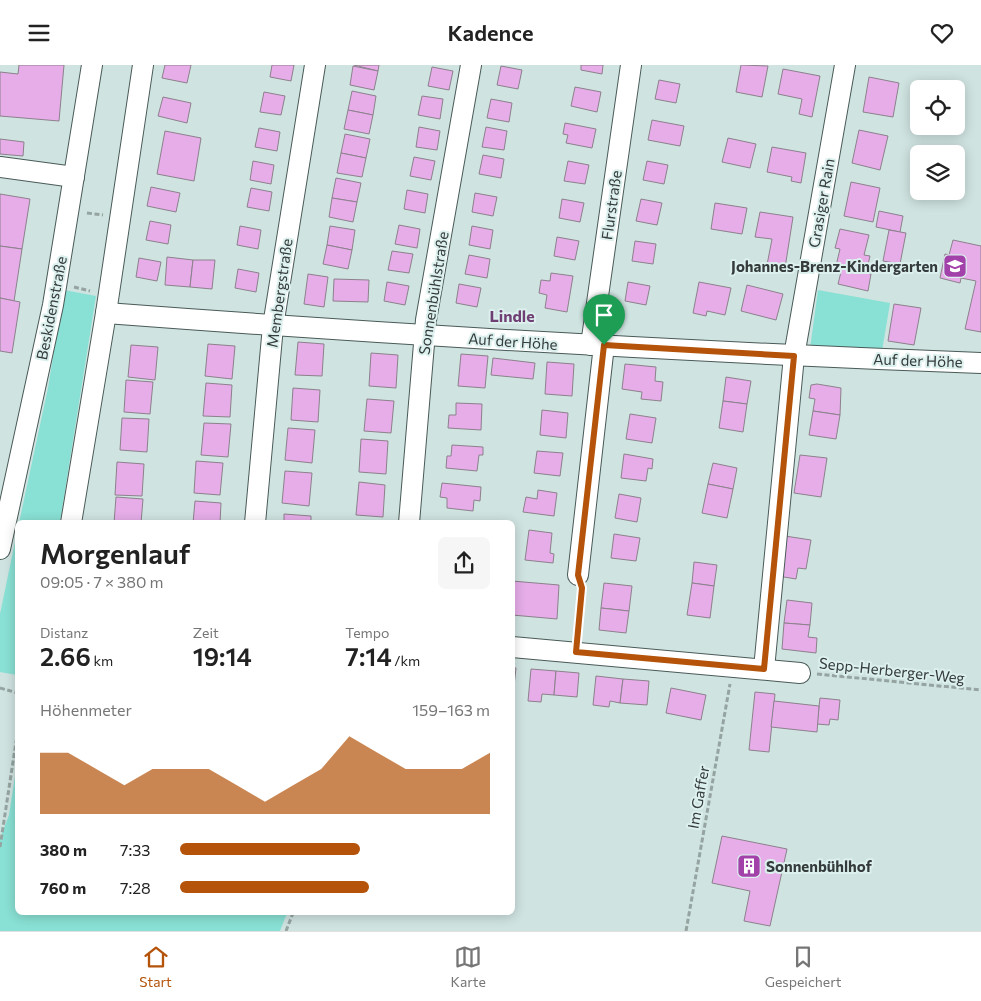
<!DOCTYPE html>
<html lang="de">
<head>
<meta charset="utf-8">
<style>
	:root { --surface:#fff; --page:#f6f6f6; --text:#222; --muted:#767676; --line:#e0e0e0; --accent:#b45309 }
	body { margin:0; font-family:Commissioner,sans-serif; background:var(--page); color:var(--text); height:100vh; display:flex; flex-direction:column; font-size:19px; white-space:nowrap }
	* { box-sizing:border-box; margin:0 }
	p { font-size:16px; color:var(--muted) }
	.icon { flex:none; width:28px; height:28px; fill:none; stroke:currentColor; stroke-width:2; stroke-linecap:round; stroke-linejoin:round }
	.map { position:relative; flex:1; overflow:hidden }
	.details { position:absolute; left:15px; top:455px; width:500px; height:395px; display:flex; flex-direction:column; background:var(--surface); border-radius:8px; box-shadow:0 2px 12px #0003 }
	.details>* { flex:none }
	.fabs { position:absolute; left:910px; top:15px; display:grid; gap:10px }
	.fabs a { display:grid; place-items:center; width:55px; height:55px; border-radius:8px; background:var(--surface); box-shadow:0 2px 12px #0003; font-size:25px }
	.pin { position:absolute; display:grid; place-items:center; width:42px; height:42px; color:#fff; margin:-51px -21px; border-radius:50% 50% 50% 0; rotate:-45deg; box-shadow:0 0 5px #0007 }
	.pin .icon { rotate:45deg }
	.round { display:grid; place-items:center; flex:none; width:52px; height:52px; border-radius:8px; background:var(--page) }
	.summary { display:flex; align-items:center; justify-content:space-between; height:85px; padding:0 25px }
	h1 { font-size:28px; font-weight:600; line-height:38px }
	.figures { display:grid; grid-template-columns:repeat(3,1fr); gap:8px; height:85px; padding:5px 25px }
	.figures div { display:grid; align-content:center }
	.figures b { font-size:25px; font-weight:600 }
	.figures small { font-size:14px; font-weight:400 }
	.figures p { font-size:14px }
	.chart { height:140px; padding:10px 25px }
	.chart p { display:flex; justify-content:space-between }
	.chart svg { width:100%; height:90px; margin-top:5px; fill:var(--accent); opacity:.7 }
	ul { padding:0 25px; list-style:none; font-size:16px }
	li { display:grid; grid-template-columns:80px 60px 1fr; align-items:center; height:38px }
	li i { height:12px; border-radius:6px; background:var(--accent) }
	header { display:flex; justify-content:space-between; align-items:center; height:65px; padding:0 25px; background:var(--surface); font-size:22px; font-weight:600 }
	.tabs { display:flex; justify-content:space-around; align-items:center; height:70px; border-top:1px solid var(--line); background:var(--surface); font-size:14px; color:var(--muted) }
	.tabs a { display:grid; justify-items:center; gap:2px }
	.tabs .current { color:var(--accent) }
	.map>svg:first-child { display:block }
	.green { fill:#89e0d4 }
	.building { fill:#e6ade9; stroke:#8c818c }
	.lines { fill:none; stroke-linecap:round; stroke-linejoin:round }
	.street-casing { stroke:#495a57; stroke-width:22 }
	.path { stroke:#95a4a1; stroke-width:3; stroke-dasharray:5 2.5; stroke-linecap:butt }
	.street { stroke:#fff; stroke-width:20 }
	.route-casing { stroke:#fff; stroke-width:10 }
	.route { stroke:#b45309; stroke-width:6 }
	.labels { text-anchor:middle; dominant-baseline:central; stroke-width:4; stroke-linejoin:round; paint-order:stroke }
	.street-label { font-size:15px; fill:#343b3a; stroke:#dcf0ed }
	.poi-label { font-size:15px; font-weight:bold; fill:#343b3a; stroke:#dcf0ed; text-anchor:end }
	.neighbourhood-label { font-size:16px; font-weight:bold; fill:#6f3f73; stroke:#dcf0ed }
</style>
</head>
<body>
<header><svg class="icon" aria-label="menu" viewBox="0 0 24 24"><path d="M4 6h16M4 12h16M4 18h16"/></svg>Kadence<svg class="icon" aria-label="heart" viewBox="0 0 24 24"><path d="M12 20l-8-8c-3-5 5-10 8-4 3-6 11-1 8 4z"/></svg></header>
<div class="map">
<svg width="981" height="866" viewBox="0 0 981 866">
	<rect width="100%" height="100%" fill="#cfe3e0"/>
	<!-- green -->
	<g class="green">
		<path d="M 64,225 L 96,231 L 60,457 L 19,458 L 48,323 Z"/>
		<path d="M 818,225 L 890,238 L 882,286 L 810,284 Z"/>
		<path d="M 17,467 L 17,610 L 0,607 L 0,549 Z"/>
		<path d="M 17,698 L 18,848 L 287,848 L 280,866 L 0,866 L 0,773 L 9,750 Z"/>
	</g>
	<!-- building -->
	<g class="building">
		<path d="M 19,0 L 64,0 L 59,56 L 0,51 L 0,7 L 18,9 Z"/>
		<path d="M 165,0 L 191,0 L 187,18 L 162,13 Z"/>
		<path d="M 272,0 L 294,0 L 291,16 L 270,12 Z"/>
		<path d="M 354,0 L 379,0 L 378,6 Z"/>
		<path d="M 581,0 L 603,0 L 602,9 L 581,5 Z"/>
		<path d="M 741,0 L 768,1 L 762,32 L 736,27 Z"/>
		<path d="M 353,1 L 378,6 L 374,25 L 350,20 Z"/>
		<path d="M 501,1 L 522,5 L 518,24 L 497,20 Z"/>
		<path d="M 432,2 L 453,6 L 449,25 L 428,21 Z"/>
		<path d="M 783,4 L 820,11 L 812,52 L 799,49 L 802,34 L 778,29 Z"/>
		<path d="M 869,12 L 899,18 L 893,52 L 863,47 Z"/>
		<path d="M 659,15 L 680,19 L 676,38 L 655,34 Z"/>
		<path d="M 575,22 L 601,27 L 597,47 L 571,41 Z"/>
		<path d="M 352,26 L 376,31 L 373,50 L 348,45 Z"/>
		<path d="M 264,27 L 285,31 L 281,50 L 260,47 Z"/>
		<path d="M 422,31 L 443,34 L 440,54 L 418,50 Z"/>
		<path d="M 163,32 L 191,38 L 187,58 L 158,51 Z"/>
		<path d="M 491,34 L 512,38 L 509,57 L 487,53 Z"/>
		<path d="M 348,45 L 373,50 L 369,69 L 344,64 Z"/>
		<path d="M 652,55 L 684,61 L 680,81 L 648,75 Z"/>
		<path d="M 565,58 L 596,64 L 592,83 L 566,78 L 568,70 L 563,69 Z"/>
		<path d="M 419,62 L 440,66 L 437,85 L 416,82 Z"/>
		<path d="M 486,62 L 507,66 L 504,85 L 482,82 Z"/>
		<path d="M 259,63 L 280,67 L 277,86 L 255,82 Z"/>
		<path d="M 859,65 L 888,71 L 880,105 L 852,98 Z"/>
		<path d="M 165,66 L 201,73 L 194,116 L 157,109 Z"/>
		<path d="M 345,69 L 370,74 L 366,93 L 341,88 Z"/>
		<path d="M 728,73 L 756,79 L 750,103 L 722,97 Z"/>
		<path d="M 0,74 L 24,77 L 23,91 L 0,89 Z"/>
		<path d="M 772,82 L 806,88 L 801,118 L 791,116 L 792,112 L 767,107 Z"/>
		<path d="M 341,88 L 366,93 L 362,112 L 337,108 Z"/>
		<path d="M 483,90 L 504,94 L 501,113 L 479,109 Z"/>
		<path d="M 414,92 L 435,96 L 431,115 L 410,111 Z"/>
		<path d="M 253,96 L 274,100 L 271,119 L 250,115 Z"/>
		<path d="M 568,96 L 589,100 L 585,119 L 564,116 Z"/>
		<path d="M 647,96 L 668,100 L 664,119 L 643,115 Z"/>
		<path d="M 336,113 L 361,118 L 357,137 L 332,133 Z"/>
		<path d="M 851,117 L 880,123 L 873,157 L 844,151 Z"/>
		<path d="M 151,122 L 180,128 L 176,147 L 147,141 Z"/>
		<path d="M 251,123 L 272,127 L 269,146 L 247,142 Z"/>
		<path d="M 407,125 L 428,129 L 425,148 L 404,144 Z"/>
		<path d="M 475,128 L 497,132 L 493,151 L 472,147 Z"/>
		<path d="M 0,129 L 30,134 L 22,184 L 0,181 Z"/>
		<path d="M 332,133 L 357,137 L 353,157 L 329,152 Z"/>
		<path d="M 562,134 L 584,138 L 580,157 L 559,153 Z"/>
		<path d="M 641,134 L 662,138 L 657,160 L 636,156 Z"/>
		<path d="M 715,138 L 747,143 L 742,169 L 711,164 Z"/>
		<path d="M 879,146 L 903,151 L 900,167 L 876,162 Z"/>
		<path d="M 760,147 L 793,152 L 785,203 L 767,200 L 772,174 L 755,172 Z"/>
		<path d="M 150,156 L 171,160 L 168,179 L 146,175 Z"/>
		<path d="M 399,160 L 420,164 L 417,183 L 395,179 Z"/>
		<path d="M 240,161 L 261,165 L 258,184 L 237,180 Z"/>
		<path d="M 330,161 L 355,165 L 352,185 L 327,180 Z"/>
		<path d="M 472,161 L 493,165 L 490,184 L 469,180 Z"/>
		<path d="M 840,164 L 869,170 L 864,190 L 870,191 L 866,208 L 871,209 L 868,226 L 838,219 L 841,207 L 835,205 L 840,184 L 835,183 Z"/>
		<path d="M 889,165 L 906,168 L 900,199 L 883,196 Z"/>
		<path d="M 557,172 L 579,176 L 575,195 L 554,191 Z"/>
		<path d="M 953,175 L 981,181 L 981,267 L 965,264 L 976,216 L 961,213 L 960,218 L 940,213 L 945,189 L 949,190 Z"/>
		<path d="M 635,176 L 656,179 L 653,199 L 632,196 Z"/>
		<path d="M 327,180 L 352,185 L 348,204 L 323,199 Z"/>
		<path d="M 0,181 L 22,184 L 14,236 L 0,233 Z"/>
		<path d="M 392,186 L 413,189 L 409,208 L 388,205 Z"/>
		<path d="M 469,190 L 490,194 L 487,213 L 465,209 Z"/>
		<path d="M 167,192 L 193,195 L 190,222 L 165,220 Z"/>
		<path d="M 139,193 L 161,197 L 157,216 L 136,212 Z"/>
		<path d="M 193,195 L 215,195 L 212,224 L 190,222 Z"/>
		<path d="M 238,204 L 259,208 L 256,227 L 235,223 Z"/>
		<path d="M 551,208 L 573,211 L 567,247 L 545,243 L 547,230 L 539,228 L 541,215 L 550,216 Z"/>
		<path d="M 308,209 L 328,212 L 324,242 L 304,239 Z"/>
		<path d="M 334,214 L 369,215 L 368,237 L 333,236 Z"/>
		<path d="M 387,217 L 409,221 L 405,240 L 384,236 Z"/>
		<path d="M 628,217 L 650,221 L 646,240 L 625,236 Z"/>
		<path d="M 699,217 L 731,223 L 725,250 L 707,246 L 706,251 L 693,248 Z"/>
		<path d="M 459,219 L 481,223 L 477,242 L 456,238 Z"/>
		<path d="M 747,220 L 783,229 L 776,255 L 741,246 Z"/>
		<path d="M 0,233 L 20,237 L 12,288 L 0,286 Z"/>
		<path d="M 894,239 L 921,243 L 914,280 L 888,276 Z"/>
		<path d="M 298,277 L 324,279 L 322,311 L 295,310 Z"/>
		<path d="M 208,279 L 235,281 L 232,314 L 205,311 Z"/>
		<path d="M 131,280 L 158,282 L 155,315 L 128,312 Z"/>
		<path d="M 371,288 L 398,290 L 396,323 L 369,321 Z"/>
		<path d="M 461,289 L 488,291 L 485,323 L 458,321 Z"/>
		<path d="M 493,293 L 535,298 L 533,314 L 491,310 Z"/>
		<path d="M 547,297 L 574,299 L 572,331 L 545,329 Z"/>
		<path d="M 625,299 L 656,302 L 655,316 L 663,317 L 661,336 L 641,334 L 642,327 L 622,324 Z"/>
		<path d="M 726,312 L 751,316 L 747,339 L 723,336 Z"/>
		<path d="M 126,315 L 153,317 L 150,349 L 124,347 Z"/>
		<path d="M 206,318 L 232,320 L 230,352 L 203,351 Z"/>
		<path d="M 817,319 L 841,323 L 840,350 L 813,346 L 815,334 L 809,333 L 811,320 Z"/>
		<path d="M 293,323 L 320,325 L 318,357 L 291,355 Z"/>
		<path d="M 367,334 L 394,336 L 391,368 L 364,366 Z"/>
		<path d="M 723,336 L 747,339 L 743,367 L 719,363 Z"/>
		<path d="M 456,338 L 482,339 L 481,365 L 448,363 L 449,350 L 456,350 Z"/>
		<path d="M 542,345 L 568,348 L 566,373 L 540,370 Z"/>
		<path d="M 813,346 L 840,350 L 836,374 L 809,370 Z"/>
		<path d="M 630,349 L 656,353 L 652,378 L 626,374 Z"/>
		<path d="M 122,353 L 149,354 L 147,387 L 120,385 Z"/>
		<path d="M 204,358 L 231,359 L 228,392 L 201,390 Z"/>
		<path d="M 288,363 L 315,365 L 312,398 L 285,395 Z"/>
		<path d="M 361,374 L 388,376 L 386,409 L 359,407 Z"/>
		<path d="M 452,380 L 483,382 L 483,390 L 479,390 L 477,406 L 446,403 L 447,391 L 451,391 Z"/>
		<path d="M 537,386 L 563,388 L 560,411 L 534,408 Z"/>
		<path d="M 624,389 L 653,394 L 652,404 L 648,403 L 646,416 L 621,413 Z"/>
		<path d="M 800,390 L 827,393 L 821,432 L 794,428 Z"/>
		<path d="M 196,396 L 223,398 L 220,430 L 194,428 Z"/>
		<path d="M 117,397 L 144,399 L 142,431 L 115,430 Z"/>
		<path d="M 713,398 L 737,403 L 733,424 L 708,419 Z"/>
		<path d="M 285,406 L 312,408 L 309,441 L 282,438 Z"/>
		<path d="M 359,417 L 385,420 L 383,452 L 356,450 Z"/>
		<path d="M 442,418 L 481,422 L 480,436 L 474,435 L 473,446 L 447,443 L 447,433 L 440,432 Z"/>
		<path d="M 708,419 L 733,424 L 727,453 L 702,448 Z"/>
		<path d="M 538,425 L 557,428 L 554,451 L 523,447 L 526,432 L 537,434 Z"/>
		<path d="M 619,429 L 641,433 L 637,457 L 615,453 Z"/>
		<path d="M 116,432 L 143,434 L 141,458 L 114,458 Z"/>
		<path d="M 195,436 L 221,438 L 220,458 L 193,458 Z"/>
		<path d="M 284,449 L 311,451 L 311,458 L 284,458 Z"/>
		<path d="M 529,465 L 552,468 L 550,488 L 554,489 L 553,498 L 525,495 Z"/>
		<path d="M 614,469 L 640,473 L 636,496 L 611,493 Z"/>
		<path d="M 785,471 L 811,475 L 806,504 L 798,503 L 796,514 L 778,511 Z"/>
		<path d="M 694,497 L 717,500 L 714,521 L 692,518 Z"/>
		<path d="M 512,516 L 559,520 L 557,554 L 512,550 Z"/>
		<path d="M 604,518 L 632,521 L 629,546 L 601,543 Z"/>
		<path d="M 692,518 L 714,521 L 710,553 L 687,550 Z"/>
		<path d="M 787,535 L 812,538 L 810,560 L 784,558 Z"/>
		<path d="M 601,543 L 629,546 L 626,568 L 599,565 Z"/>
		<path d="M 784,558 L 810,560 L 808,572 L 817,573 L 816,588 L 782,584 Z"/>
		<path d="M 512,602 L 516,603 L 512,639 Z"/>
		<path d="M 531,604 L 556,606 L 554,630 L 542,629 L 541,637 L 528,636 Z"/>
		<path d="M 556,606 L 579,608 L 577,632 L 554,630 Z"/>
		<path d="M 596,611 L 623,614 L 620,638 L 610,636 L 609,642 L 593,640 Z"/>
		<path d="M 623,614 L 649,616 L 647,640 L 620,638 Z"/>
		<path d="M 671,623 L 706,630 L 701,655 L 666,648 Z"/>
		<path d="M 755,627 L 775,629 L 769,687 L 749,685 Z"/>
		<path d="M 820,633 L 840,635 L 838,655 L 830,654 L 829,660 L 817,659 Z"/>
		<path d="M 774,636 L 819,641 L 817,667 L 771,662 Z"/>
		<path d="M 722,771 L 787,784 L 770,861 L 744,856 L 750,826 L 712,818 Z"/>
	</g>
	<g class="lines">
		<!-- street casing -->
		<g class="street-casing">
			<g id="street">
				<path d="M 0,102 L 74,112"/>
				<path d="M 106,248 C 398,270 689,287 981,298"/>
				<path d="M 591,280 L 631,0"/>
				<path d="M 71,458 L 106,248 L 143,0"/>
				<path d="M 255,458 L 273,261 L 315,0"/>
				<path d="M 409,458 L 426,255 L 471,0"/>
				<path d="M 0,484 L 53,240 L 92,0"/>
				<path d="M 578,510 L 604,280"/>
				<path d="M 512,582 L 800,608"/>
				<path d="M 764,604 L 794,291 L 845,0"/>
			</g>
		</g>
		<!-- path -->
		<g class="path">
			<path d="M 87,148 L 103,150"/>
			<path d="M 74,222 L 90,226"/>
			<path d="M 577,569 L 582,526"/>
			<path d="M 817,609 L 981,625"/>
			<path d="M 0,623 L 18,628"/>
			<path d="M 0,782 L 18,664"/>
			<path d="M 286,866 L 293,848"/>
			<path d="M 686,866 L 730,619"/>
		</g>
		<!-- street -->
		<use href="#street" class="street"/>
	</g>
	<g class="lines">
		<!-- route casing -->
		<g class="route-casing">
			<path id="route" d="M 604,280 L 794,291 L 764,604 L 576,587 L 582,523 L 578,510 Z"/>
		</g>
		<!-- route -->
		<use href="#route" class="route"/>
	</g>
	<!-- icons -->
	<defs>
		<g id="school-square" transform="scale(1.25)"><rect x="-9" y="-9" width="18" height="18" rx="4" fill="#a141a9" stroke="#dcf0ed"/><path d="M0-5L7-2L0 1L-7-2ZM-4 1L0 2.5L4 1V4Q0 6-4 4Z" fill="#fff"/></g>
		<g id="building-square" transform="scale(1.25)"><rect x="-9" y="-9" width="18" height="18" rx="4" fill="#a141a9" stroke="#dcf0ed"/><path d="M-4-6H4V6H1V3H-1V6H-4ZM-2.5-4.3h1.7v1.8h-1.7ZM.8-4.3h1.7v1.8H.8ZM-2.5-1h1.7V.8h-1.7ZM.8-1h1.7V.8H.8Z" fill="#fff"/></g>
	</defs>
	<g fill-rule="evenodd">
		<use href="#school-square" x="955" y="201"/>
		<use href="#building-square" x="749" y="801"/>
	</g>
	<g class="labels">
		<!-- street labels -->
		<g class="street-label">
			<text transform="translate(821 138) rotate(-80)">Grasiger Rain</text>
			<text transform="translate(611 140) rotate(-82)">Flurstraße</text>
			<text transform="translate(279 228) rotate(-82)">Membergstraße</text>
			<text transform="translate(433 228) rotate(-81)">Sonnenbühlstraße</text>
			<text transform="translate(51 243) rotate(-79)">Beskidenstraße</text>
			<text transform="translate(513 276) rotate(4)">Auf der Höhe</text>
			<text transform="translate(918 295) rotate(2)">Auf der Höhe</text>
			<text transform="translate(892 605) rotate(6)">Sepp-Herberger-Weg</text>
			<text transform="translate(698 732) rotate(-80)">Im Gaffer</text>
		</g>
		<!-- poi labels -->
		<g class="poi-label">
			<text x="938" y="201">Johannes-Brenz-Kindergarten</text>
			<text x="766" y="801" text-anchor="start">Sonnenbühlhof</text>
		</g>
		<!-- neighbourhood labels -->
		<g class="neighbourhood-label">
			<text x="512" y="250">Lindle</text>
		</g>
	</g>
</svg>
<div class="fabs">
<a><svg class="icon" aria-label="locate" viewBox="0 0 24 24"><circle cx="12" cy="12" r="6"/><path d="M12 2v4M12 18v4M2 12h4M18 12h4"/></svg></a>
<a><svg class="icon" aria-label="layers" viewBox="0 0 24 24"><path d="M12 4l9 5-9 5-9-5zM3 14l9 5 9-5"/></svg></a>
</div>
<div class="pin" style="left:604px;top:280px;background:#1e9e55"><svg class="icon" aria-label="arrive" viewBox="0 0 24 24"><path d="M6 21V4h12l-3 4 3 4H6"/></svg></div>
<section class="details">
<div class="summary"><div><h1>Morgenlauf</h1><p>09:05 · 7 × 380 m</p></div><a class="round"><svg class="icon" aria-label="share" viewBox="0 0 24 24"><path d="M12 15V3M7 8l5-5 5 5M5 13v7h14v-7"/></svg></a></div>
<div class="figures">
<div><p>Distanz</p><b>2.66<small> km</small></b></div>
<div><p>Zeit</p><b>19:14</b></div>
<div><p>Tempo</p><b>7:14<small> /km</small></b></div>
</div>
<div class="chart"><p><span>Höhenmeter</span>159–163 m</p>
<svg viewBox="0 0 160 44" preserveAspectRatio="none"><path d="M0 44V14L10 14L20 22L30 30L40 22L50 22L60 22L70 30L80 38L90 30L100 22L110 6L120 14L130 22L140 22L150 22L160 14V44z"/></svg>
</div>
<ul>
<li><b>380 m</b>7:33<i style="width:58%"></i></li>
<li><b>760 m</b>7:28<i style="width:61%"></i></li>
</ul>
</section>
</div>
<nav class="tabs">
<a class="current"><svg class="icon" aria-label="home" viewBox="0 0 24 24"><path d="M3 11l9-7 9 7M6 9v11h12V9"/></svg>Start</a>
<a><svg class="icon" aria-label="map" viewBox="0 0 24 24"><path d="M3 6l6-2 6 2 6-2v14l-6 2-6-2-6 2zM9 4v14M15 6v14"/></svg>Karte</a>
<a><svg class="icon" aria-label="saved" viewBox="0 0 24 24"><path d="M7 4h10v16l-5-4-5 4z"/></svg>Gespeichert</a>
</nav>
</body>
</html>
